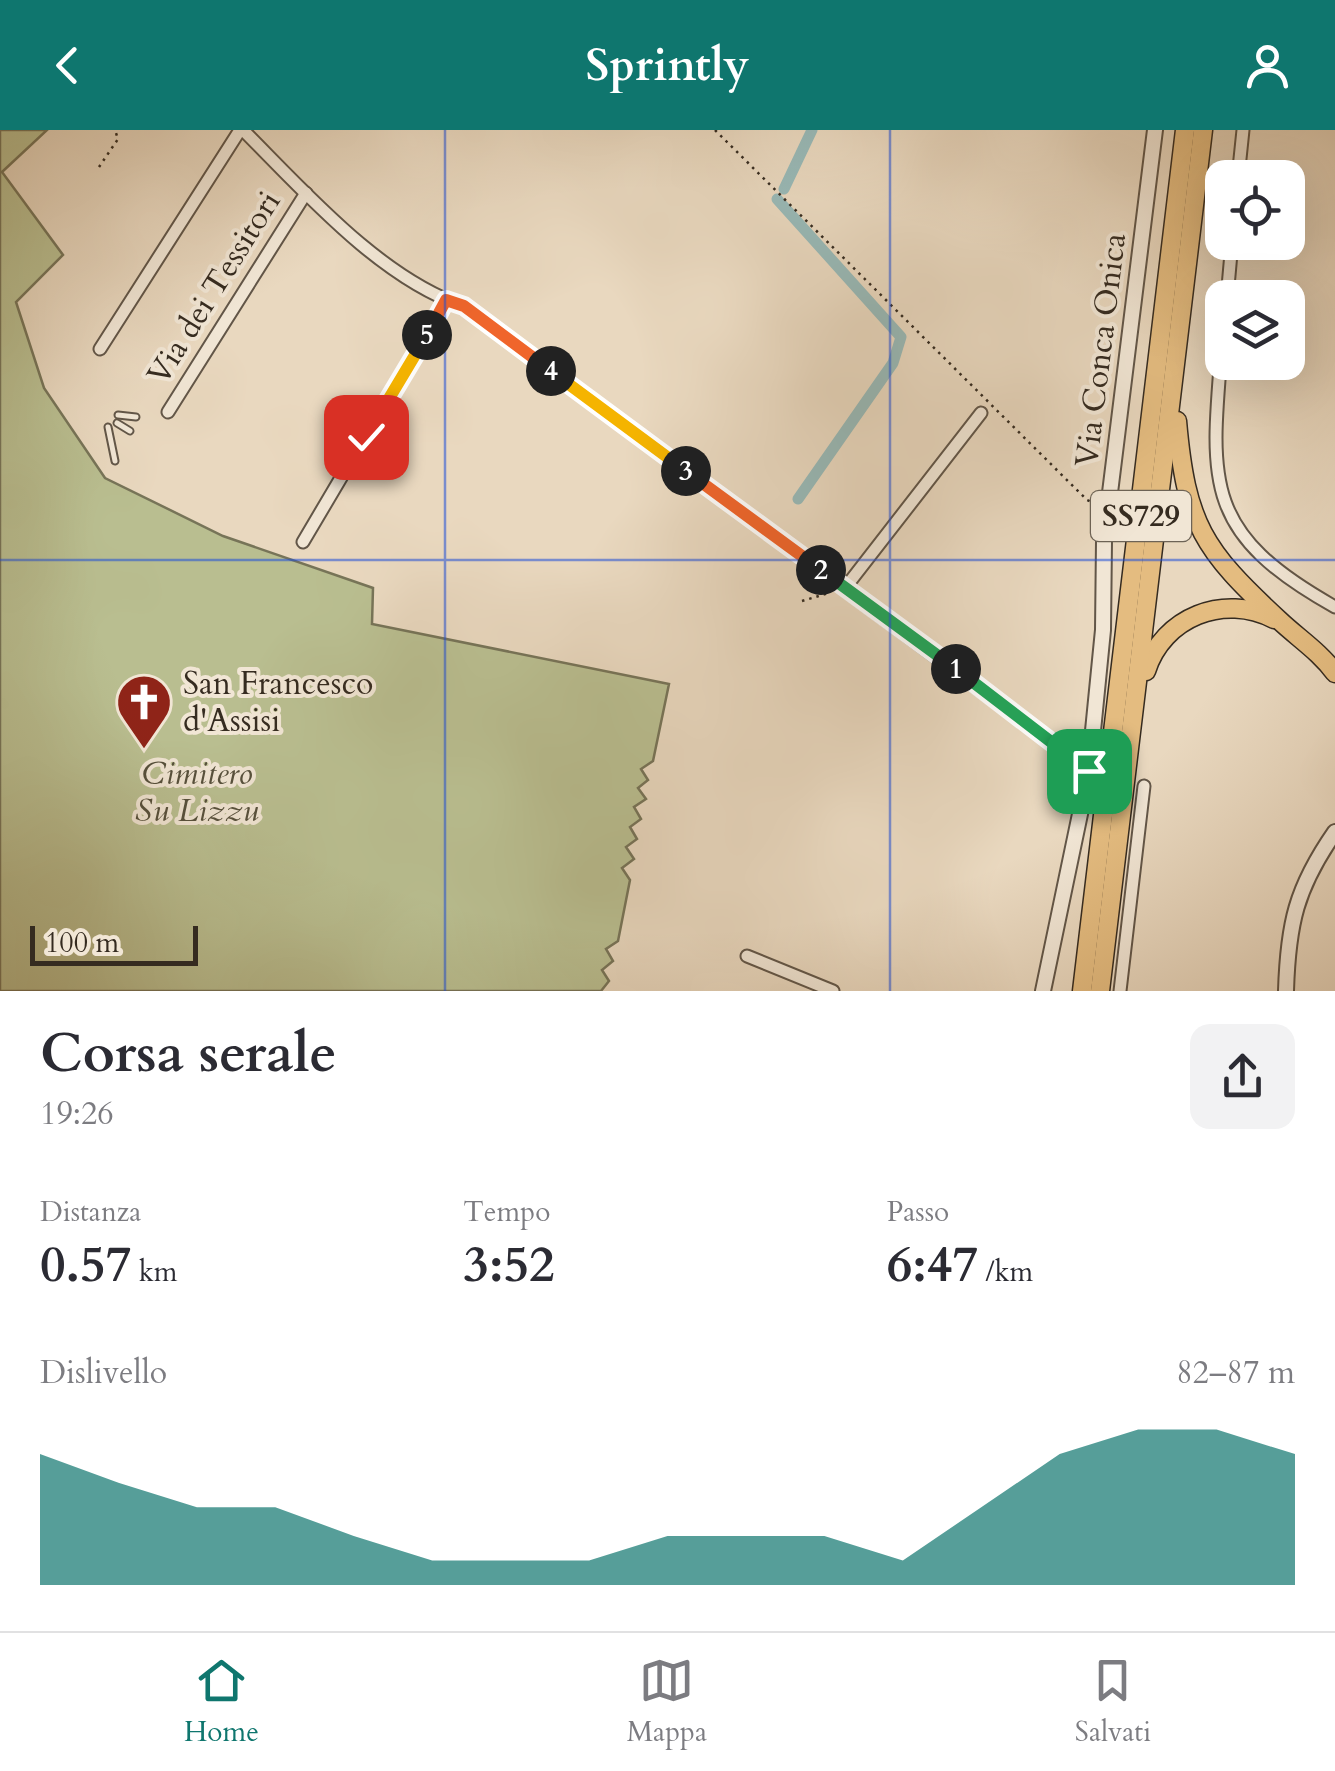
<!DOCTYPE html>
<html lang="it">
<head>
<meta charset="utf-8">
<style>
	:root { --surface:#fff; --page:#f2f2f3; --text:#2b2b33; --muted:#7c7c81; --line:#e1e1e2; --accent:#0f766e }
	body { margin:0; font-family:Cardo,serif; background:var(--page); color:var(--text); height:100vh; display:flex; flex-direction:column; font-size:38px; white-space:nowrap }
	* { box-sizing:border-box; margin:0 }
	p { font-size:32px; color:var(--muted) }
	.icon { flex:none; width:55px; height:55px; fill:none; stroke:currentColor; stroke-width:2; stroke-linecap:round; stroke-linejoin:round }
	.map { position:relative; height:861px; overflow:hidden }
	.drawer { display:flex; flex-direction:column; background:var(--surface); flex:1 }
	.drawer>* { flex:none }
	.fabs { position:absolute; left:1205px; top:30px; display:grid; gap:20px }
	.fabs a { display:grid; place-items:center; width:100px; height:100px; border-radius:20px; background:var(--surface); box-shadow:0 10px 40px #0002; font-size:50px }
	.scale { position:absolute; left:30px; bottom:25px; width:168px; box-sizing:border-box; padding-left:10px; border:5px solid #352b20; border-top:0; font-size:28px; line-height:35px; white-space:nowrap; color:#352b20; -webkit-text-stroke:8px #f1e6d5; paint-order:stroke }
	.pin { position:absolute; display:grid; place-items:center; width:85px; height:85px; color:#fff; margin:-42px; border-radius:20px; box-shadow:0 5px 15px #0006 }
	.km { position:absolute; width:50px; height:50px; margin:-25px; border-radius:50%; background:#222; color:#fff; font-size:28px; line-height:50px; text-align:center }
	.round { display:grid; place-items:center; flex:none; width:105px; height:105px; border-radius:20px; background:var(--page) }
	.head { display:flex; align-items:center; justify-content:space-between; height:170px; padding:0 40px }
	h1 { font-size:55px; font-weight:700; line-height:75px }
	.figures { display:grid; grid-template-columns:repeat(3,1fr); gap:15px; height:170px; padding:10px 40px }
	.figures div { display:grid; align-content:center }
	.figures b { font-size:50px; font-weight:700 }
	.figures small { font-size:28px; font-weight:400 }
	.figures p { font-size:28px }
	.chart { height:280px; padding:20px 40px }
	.chart p { display:flex; justify-content:space-between }
	.chart svg { width:100%; height:180px; margin-top:10px; fill:var(--accent); opacity:.7 }
	header { display:flex; justify-content:space-between; align-items:center; height:130px; padding:0 40px; background:var(--accent); color:#fff; font-size:45px; font-weight:700 }
	.tabs { display:flex; justify-content:space-around; align-items:center; height:140px; border-top:2px solid var(--line); background:var(--surface); font-size:28px; color:var(--muted) }
	.tabs a { display:grid; justify-items:center; gap:5px }
	.tabs .selected { color:var(--accent) }
	.map>svg:first-child { display:block }
	.green { fill:#b9be90; stroke:#777458; stroke-width:2.5 }
	.lines { fill:none; stroke-linecap:round; stroke-linejoin:round }
	.canal { stroke:#98b9b7; stroke-width:11 }
	.service-casing { stroke:#625648; stroke-width:9 }
	.minor-casing { stroke:#625648; stroke-width:15 }
	.tertiary-casing { stroke:#625648; stroke-width:18 }
	.trunk-casing { stroke:#352b20; stroke-width:21 }
	.path { stroke:#352b20; stroke-width:2.5; stroke-dasharray:2.5 5; stroke-linecap:butt }
	.service { stroke:#f1e6d5; stroke-width:5 }
	.minor { stroke:#f1e6d5; stroke-width:11 }
	.tertiary { stroke:#f1e6d5; stroke-width:14 }
	.trunk { stroke:#e4bc80; stroke-width:18 }
	.split-1-casing { stroke:#fff; stroke-width:20 }
	.split-2-casing { stroke:#fff; stroke-width:20 }
	.split-3-casing { stroke:#fff; stroke-width:20 }
	.split-4-casing { stroke:#fff; stroke-width:20 }
	.split-5-casing { stroke:#fff; stroke-width:20 }
	.split-6-casing { stroke:#fff; stroke-width:20 }
	.split-1 { stroke:#22a559; stroke-width:12 }
	.split-2 { stroke:#22a559; stroke-width:12 }
	.split-3 { stroke:#f0652b; stroke-width:12 }
	.split-4 { stroke:#f5b400; stroke-width:12 }
	.split-5 { stroke:#f0652b; stroke-width:12 }
	.split-6 { stroke:#f5b400; stroke-width:12 }
	.grid { fill:none; stroke:#1d4ed8; stroke-width:2.5; stroke-opacity:0.55 }
	.labels { text-anchor:middle; dominant-baseline:central; stroke-width:8; stroke-linejoin:round; paint-order:stroke }
	.shield { fill:#f1e6d5; stroke:#6d6356; stroke-width:2.5 }
	.shield-label { font-size:30px; font-weight:bold; fill:#352b20 }
	.street-label { font-size:32px; fill:#352b20; stroke:#f1e6d5 }
	.poi-label { font-size:32px; fill:#352b20; stroke:#f1e6d5; text-anchor:start }
	.park-label { font-size:32px; font-style:italic; fill:#56503c; stroke:#f1e6d5 }
</style>
</head>
<body>
<header><svg class="icon" aria-label="back" viewBox="0 0 24 24"><path d="M15 5l-7 7 7 7"/></svg>Sprintly<svg class="icon" aria-label="person" viewBox="0 0 24 24"><circle cx="12" cy="8" r="4"/><path d="M4 21q1-7 8-7t8 7"/></svg></header>
<div class="map">
<svg width="1335" height="861" viewBox="0 0 1335 861">
	<rect width="100%" height="100%" fill="#e9d8bf"/>
	<filter id="stains"><feTurbulence type="fractalNoise" baseFrequency=".002" numOctaves="4"/><feColorMatrix values="0 0 0 0 .2 0 0 0 0 .09 0 0 0 0 .02 0 0 0 .5 -.17"/></filter>
	<radialGradient id="worn" r=".72"><stop offset=".6" stop-color="#630" stop-opacity="0"/><stop offset="1" stop-color="#630" stop-opacity=".3"/></radialGradient>
	<!-- green -->
	<path class="green" d="M 0,0 L 47,0 L 2,42 L 63,125 L 16,172 L 44,258 L 105,348 L 223,406 L 373,458 L 372,494 L 669,554 L 653,631 L 641,639 L 648,650 L 638,658 L 646,669 L 634,677 L 641,689 L 630,697 L 637,709 L 626,717 L 634,729 L 622,738 L 630,750 L 618,811 L 606,819 L 613,831 L 602,840 L 609,851 L 601,861 L 0,861 Z"/>
	<g class="lines">
		<!-- canal -->
		<g class="canal">
			<path d="M 784,59 L 812,0"/>
			<path d="M 777,69 L 901,207 L 893,233 L 798,369"/>
		</g>
		<!-- service casing -->
		<g class="service-casing">
			<g id="service">
				<path d="M 118,285 L 136,287"/>
				<path d="M 117,293 L 130,301"/>
				<path d="M 108,297 L 115,331"/>
			</g>
		</g>
		<!-- minor casing -->
		<g class="minor-casing">
			<g id="minor">
				<path d="M 243,0 C 304,61 380,148 463,176 L 1089,641"/>
				<path d="M 1238,48 L 1243,0"/>
				<path d="M 1227,168 L 1232,112"/>
				<path d="M 1222,214 C 1210,353 1203,403 1335,477"/>
				<path d="M 100,219 L 240,0"/>
				<path d="M 168,282 L 306,63"/>
				<path d="M 303,412 L 446,170"/>
				<path d="M 845,458 L 981,283"/>
				<path d="M 747,826 L 833,861"/>
				<path d="M 1120,861 L 1144,656"/>
			</g>
		</g>
		<!-- tertiary casing -->
		<g class="tertiary-casing">
			<g id="tertiary">
				<path d="M 1043,861 L 1089,641 L 1103,500 L 1104,411 L 1155,0"/>
				<path d="M 1286,861 C 1288,794 1296,758 1335,702"/>
			</g>
		</g>
		<!-- trunk casing -->
		<g class="trunk-casing">
			<g id="trunk">
				<path d="M 1177,291 C 1186,394 1203,420 1279,490 C 1298,508 1320,522 1335,543"/>
				<path d="M 1146,541 C 1163,487 1224,463 1274,489"/>
				<path d="M 1082,861 L 1185,0"/>
				<path d="M 1100,861 L 1203,0"/>
			</g>
		</g>
		<!-- path -->
		<g class="path">
			<path d="M 715,0 L 1087,370 L 1097,374"/>
			<path d="M 99,37 L 118,9 L 115,0"/>
			<path d="M 802,471 L 829,463"/>
		</g>
		<!-- service -->
		<use href="#service" class="service"/>
		<!-- minor -->
		<use href="#minor" class="minor"/>
		<!-- tertiary -->
		<use href="#tertiary" class="tertiary"/>
		<!-- trunk -->
		<use href="#trunk" class="trunk"/>
	</g>
	<g class="lines">
		<!-- split-1 casing -->
		<g class="split-1-casing">
			<path id="split-1" d="M 956,539 L 1089,641"/>
		</g>
		<!-- split-2 casing -->
		<g class="split-2-casing">
			<path id="split-2" d="M 821,440 L 956,539"/>
		</g>
		<!-- split-3 casing -->
		<g class="split-3-casing">
			<path id="split-3" d="M 686,341 L 821,440"/>
		</g>
		<!-- split-4 casing -->
		<g class="split-4-casing">
			<path id="split-4" d="M 551,241 L 686,341"/>
		</g>
		<!-- split-5 casing -->
		<g class="split-5-casing">
			<path id="split-5" d="M 427,205 L 446,170 L 464,176 L 551,241"/>
		</g>
		<!-- split-6 casing -->
		<g class="split-6-casing">
			<path id="split-6" d="M 366,307 L 427,205"/>
		</g>
		<!-- split-1 -->
		<use href="#split-1" class="split-1"/>
		<!-- split-2 -->
		<use href="#split-2" class="split-2"/>
		<!-- split-3 -->
		<use href="#split-3" class="split-3"/>
		<!-- split-4 -->
		<use href="#split-4" class="split-4"/>
		<!-- split-5 -->
		<use href="#split-5" class="split-5"/>
		<!-- split-6 -->
		<use href="#split-6" class="split-6"/>
	</g>
	<!-- grid -->
	<path class="grid" d="M 445,0 L 445,861M 890,0 L 890,861M 0,430 L 1335,430"/>
	<!-- icons -->
	<defs>
		<g id="church-pin" transform="scale(2.875)"><path d="M0 17L-7.5 6A9.5 9.5 0 1 1 7.5 6Z" fill="#8f2418" stroke="#f1e6d5"/><path d="M-1.2-6h2.4v3.5h3.3v2.4h-3.3V6h-2.4V-.1h-3.3v-2.4h3.3Z" fill="#fff"/></g>
	</defs>
	<g fill-rule="evenodd">
		<use href="#church-pin" x="144" y="572"/>
	</g>
	<g class="labels">
		<!-- shield labels -->
		<rect class="shield" x="1091" y="361" width="100" height="50" rx="8"/>
		<g class="shield-label">
			<text x="1141" y="386">SS729</text>
		</g>
		<!-- street labels -->
		<g class="street-label">
			<text transform="translate(214 158) rotate(-58)">Via dei Tessitori</text>
			<text transform="translate(1101 220) rotate(-83)">Via Conca Onica</text>
		</g>
		<!-- poi labels -->
		<g class="poi-label">
			<text x="183" y="554">San Francesco<tspan x="183" dy="37">d'Assisi</tspan></text>
		</g>
		<!-- park labels -->
		<g class="park-label">
			<text x="197" y="644">Cimitero<tspan x="197" dy="37">Su Lizzu</tspan></text>
		</g>
	</g>
	<rect width="100%" height="100%" filter="url(#stains)"/>
	<rect width="100%" height="100%" fill="url(#worn)"/>
</svg>
<div class="fabs">
<a><svg class="icon" aria-label="locate" viewBox="0 0 24 24"><circle cx="12" cy="12" r="6"/><path d="M12 2v4M12 18v4M2 12h4M18 12h4"/></svg></a>
<a><svg class="icon" aria-label="layers" viewBox="0 0 24 24"><path d="M12 4l9 5-9 5-9-5zM3 14l9 5 9-5"/></svg></a>
</div>
<div class="scale">100 m</div>
<div class="pin" style="left:1089px;top:641px;background:#1e9e55"><svg class="icon" aria-label="arrive" viewBox="0 0 24 24"><path d="M6 21V4h12l-3 4 3 4H6"/></svg></div>
<div class="pin" style="left:366px;top:307px;background:#d93025"><svg class="icon" aria-label="check" viewBox="0 0 24 24"><path d="M5 12l5 5 9-10"/></svg></div>
<b class="km" style="left:956px;top:539px">1</b>
<b class="km" style="left:821px;top:440px">2</b>
<b class="km" style="left:686px;top:341px">3</b>
<b class="km" style="left:551px;top:241px">4</b>
<b class="km" style="left:427px;top:205px">5</b>
</div>
<section class="drawer">
<div class="head"><div><h1>Corsa serale</h1><p>19:26</p></div><a class="round"><svg class="icon" aria-label="share" viewBox="0 0 24 24"><path d="M12 15V3M7 8l5-5 5 5M5 13v7h14v-7"/></svg></a></div>
<div class="figures">
<div><p>Distanza</p><b>0.57<small> km</small></b></div>
<div><p>Tempo</p><b>3:52</b></div>
<div><p>Passo</p><b>6:47<small> /km</small></b></div>
</div>
<div class="chart"><p><span>Dislivello</span>82–87 m</p>
<svg viewBox="0 0 160 44" preserveAspectRatio="none"><path d="M0 44V12L10 19L20 25L30 25L40 32L50 38L60 38L70 38L80 32L90 32L100 32L110 38L120 25L130 12L140 6L150 6L160 12V44z"/></svg>
</div>
</section>
<nav class="tabs">
<a class="selected"><svg class="icon" aria-label="home" viewBox="0 0 24 24"><path d="M3 11l9-7 9 7M6 9v11h12V9"/></svg>Home</a>
<a><svg class="icon" aria-label="map" viewBox="0 0 24 24"><path d="M3 6l6-2 6 2 6-2v14l-6 2-6-2-6 2zM9 4v14M15 6v14"/></svg>Mappa</a>
<a><svg class="icon" aria-label="saved" viewBox="0 0 24 24"><path d="M7 4h10v16l-5-4-5 4z"/></svg>Salvati</a>
</nav>
</body>
</html>
